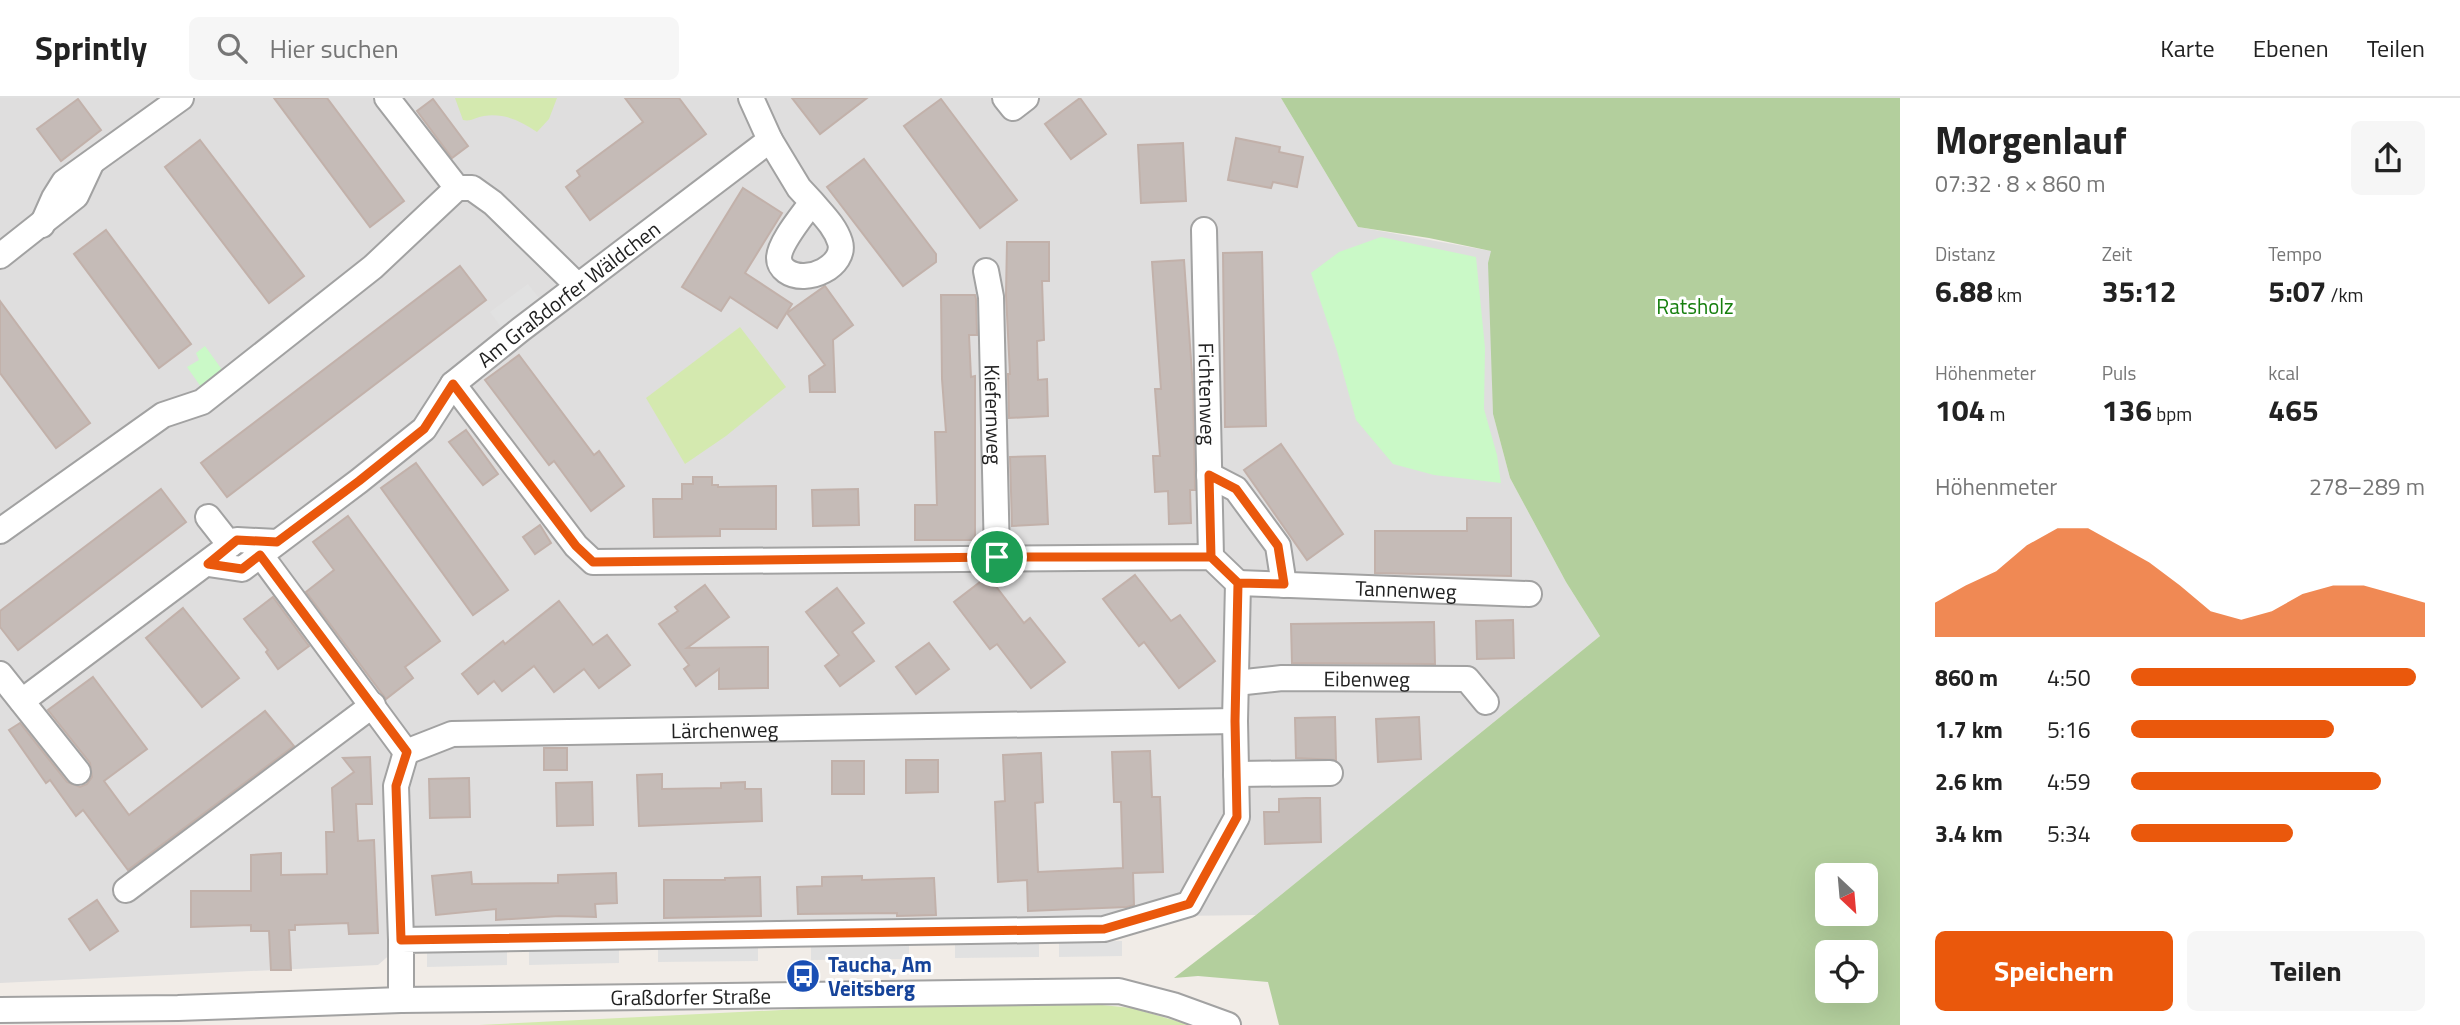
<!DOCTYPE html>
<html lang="de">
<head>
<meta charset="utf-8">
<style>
	:root { --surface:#fff; --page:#f6f6f6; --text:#222; --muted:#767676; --line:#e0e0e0; --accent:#ea580c }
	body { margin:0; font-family:"Titillium Web",sans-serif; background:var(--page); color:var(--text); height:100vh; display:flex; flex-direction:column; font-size:26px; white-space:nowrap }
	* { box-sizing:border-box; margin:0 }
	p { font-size:23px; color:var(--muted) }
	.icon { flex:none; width:38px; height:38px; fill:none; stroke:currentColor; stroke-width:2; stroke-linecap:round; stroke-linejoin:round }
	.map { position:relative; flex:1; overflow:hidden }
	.side { display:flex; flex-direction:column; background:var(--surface); width:560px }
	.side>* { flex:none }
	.needle { width:46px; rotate:154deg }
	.fabs { position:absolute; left:1815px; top:765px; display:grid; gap:14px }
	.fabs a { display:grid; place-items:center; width:63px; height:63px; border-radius:10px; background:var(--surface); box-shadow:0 7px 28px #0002; font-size:35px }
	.pin { position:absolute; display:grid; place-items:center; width:60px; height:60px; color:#fff; margin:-30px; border:4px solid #fff; border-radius:50%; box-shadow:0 2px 7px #0007 }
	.round { display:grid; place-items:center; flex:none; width:74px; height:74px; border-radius:10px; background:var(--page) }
	.summary { display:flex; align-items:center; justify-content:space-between; height:119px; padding:0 35px }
	h1 { font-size:38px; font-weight:700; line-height:52px }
	.figures { display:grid; grid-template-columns:repeat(3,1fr); gap:10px; height:119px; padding:7px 35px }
	.figures div { display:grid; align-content:center }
	.figures b { font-size:30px; font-weight:700 }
	.figures small { font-size:19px; font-weight:400 }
	.figures p { font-size:19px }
	.chart { height:196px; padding:14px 35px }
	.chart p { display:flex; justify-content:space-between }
	.chart svg { width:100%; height:126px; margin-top:7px; fill:var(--accent); opacity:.7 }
	.action { display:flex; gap:14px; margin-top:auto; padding:14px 35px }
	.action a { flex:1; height:80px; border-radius:10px; background:var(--accent); color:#fff; font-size:28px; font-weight:700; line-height:80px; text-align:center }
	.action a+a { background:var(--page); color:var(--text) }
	ul { padding:0 35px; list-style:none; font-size:23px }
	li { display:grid; grid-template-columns:112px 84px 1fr; align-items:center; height:52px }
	li i { height:18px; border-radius:9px; background:var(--accent) }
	header { display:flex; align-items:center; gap:42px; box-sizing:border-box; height:98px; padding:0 35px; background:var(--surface); border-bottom:2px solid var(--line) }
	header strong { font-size:33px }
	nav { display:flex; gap:38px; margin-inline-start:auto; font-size:24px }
	.search { width:490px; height:63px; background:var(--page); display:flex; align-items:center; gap:18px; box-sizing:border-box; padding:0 24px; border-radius:10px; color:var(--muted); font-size:26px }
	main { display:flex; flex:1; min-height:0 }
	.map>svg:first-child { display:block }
	.residential { fill:#dfdede }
	.grass { fill:#d4e9af }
	.forest { fill:#b3cf9d; fill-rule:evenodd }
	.park { fill:#caf9c7 }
	.parking { fill:#e1e1e1 }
	.building { fill:#c5bbb7; stroke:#c2b1aa; stroke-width:2 }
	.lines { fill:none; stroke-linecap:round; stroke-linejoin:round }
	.minor-casing { stroke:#a2a2a2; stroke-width:28 }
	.minor { stroke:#fff; stroke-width:24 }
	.route-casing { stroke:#fff; stroke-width:14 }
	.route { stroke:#ea580c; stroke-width:9 }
	.labels { text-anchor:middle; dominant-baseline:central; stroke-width:6; stroke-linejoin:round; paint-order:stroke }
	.street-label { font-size:21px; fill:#212121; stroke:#fff }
	.park-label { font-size:21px; fill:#167f0e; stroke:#fff }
	.transit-label { font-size:21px; font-weight:bold; fill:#164399; stroke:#fff; text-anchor:start }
</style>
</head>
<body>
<header>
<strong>Sprintly</strong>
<div class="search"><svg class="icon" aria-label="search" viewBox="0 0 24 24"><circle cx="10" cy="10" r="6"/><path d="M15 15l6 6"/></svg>Hier suchen</div>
<nav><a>Karte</a><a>Ebenen</a><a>Teilen</a></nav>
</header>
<main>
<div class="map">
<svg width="1900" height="927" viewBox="0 0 1900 927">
	<rect width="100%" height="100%" fill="#f1ece7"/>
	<!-- residential -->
	<path class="residential" d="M 0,0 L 1281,0 L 1358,129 L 1491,153 L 1493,316 L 1510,380 L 1566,484 L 1600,538 L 1256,817 L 759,823 L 416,834 L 378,867 L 0,885 Z"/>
	<!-- grass -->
	<g class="grass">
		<path d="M 455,0 L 557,0 L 549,21 L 537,34 C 521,23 505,15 484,18 C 476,19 471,24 463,22 Z"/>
		<path d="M 740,229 L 786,289 L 726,338 L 685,366 L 646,300 Z"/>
		<path d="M 1082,905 L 1132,910 L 1190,927 L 479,927 L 882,907 Z"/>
	</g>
	<!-- forest -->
	<path class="forest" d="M 1281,0 L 1900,0 L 1900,927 L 1279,927 L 1268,884 L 1198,878 L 1174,880 L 1256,817 L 1600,538 L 1566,484 L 1510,380 L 1493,316 L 1488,165 L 1491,153 L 1429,140 L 1358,129 ZM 1827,777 L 1866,777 L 1866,816 L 1827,816 ZM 1827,854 L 1866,854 L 1866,892 L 1827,892 Z"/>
	<!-- park -->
	<g class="park">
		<path d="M 1381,139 L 1476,159 L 1485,250 L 1484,311 L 1497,357 L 1501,385 L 1434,377 L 1393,366 L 1356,322 L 1337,253 L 1311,175 L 1339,154 Z"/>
		<path d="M 205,248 L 223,273 L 201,289 L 187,269 L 199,262 L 196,255 Z"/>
	</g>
	<!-- parking -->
	<g class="parking">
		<path d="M 528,186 L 539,200 L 501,229 L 490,214 Z"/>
		<path d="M 1039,843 L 1039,859 L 955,860 L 955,845 Z"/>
		<path d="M 1122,843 L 1122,858 L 1059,859 L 1059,844 Z"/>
		<path d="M 909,846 L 909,861 L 811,862 L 811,847 Z"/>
		<path d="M 758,848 L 758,863 L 658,864 L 658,849 Z"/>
		<path d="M 507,850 L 507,867 L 427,869 L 427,853 Z"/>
		<path d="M 619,850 L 619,865 L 529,867 L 529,852 Z"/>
	</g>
	<!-- building -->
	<g class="building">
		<path d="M 274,0 L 327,0 L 404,103 L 370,129 Z"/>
		<path d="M 625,0 L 679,0 L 706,36 L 590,122 L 566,89 L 580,78 L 577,73 L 643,24 Z"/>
		<path d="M 792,0 L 867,0 L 820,36 Z"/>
		<path d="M 1080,0 L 1106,36 L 1071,61 L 1045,26 Z"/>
		<path d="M 78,1 L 101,32 L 61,63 L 37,31 Z"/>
		<path d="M 433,1 L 468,48 L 452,60 L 417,13 Z"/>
		<path d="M 941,1 L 1017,102 L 980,130 L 904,28 Z"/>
		<path d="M 1236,40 L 1280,49 L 1279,54 L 1303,59 L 1297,89 L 1273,84 L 1271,90 L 1228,82 Z"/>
		<path d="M 200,42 L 304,178 L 269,205 L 165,69 Z"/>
		<path d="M 1183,45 L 1186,103 L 1141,105 L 1138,47 Z"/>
		<path d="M 864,61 L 936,156 L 936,164 L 903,188 L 827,89 Z"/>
		<path d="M 743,90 L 782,115 L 745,175 L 792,206 L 777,230 L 730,199 L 721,213 L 682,189 Z"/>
		<path d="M 106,132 L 191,246 L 159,270 L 74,156 Z"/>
		<path d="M 1007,144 L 1049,144 L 1049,183 L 1042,183 L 1044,242 L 1037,243 L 1038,282 L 1047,281 L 1048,318 L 1009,320 L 1008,276 L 1010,276 L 1006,197 Z"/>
		<path d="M 1262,154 L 1266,328 L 1225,329 L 1223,155 Z"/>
		<path d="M 1184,162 L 1193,290 L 1195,392 L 1190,392 L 1191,425 L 1169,426 L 1168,393 L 1155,394 L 1153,358 L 1160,358 L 1155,291 L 1161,291 L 1152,164 Z"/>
		<path d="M 460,168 L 486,202 L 227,399 L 201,365 Z"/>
		<path d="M 825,188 L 853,227 L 833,242 L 835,294 L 810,294 L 809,278 L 825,267 L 787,215 Z"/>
		<path d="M 941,197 L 975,197 L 976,201 L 977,237 L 969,237 L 971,279 L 975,278 L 975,442 L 915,442 L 915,407 L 937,407 L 935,334 L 946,334 L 942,281 Z"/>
		<path d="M 0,203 L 90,325 L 56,350 L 0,275 Z"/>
		<path d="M 519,257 L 594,357 L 599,353 L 624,388 L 591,413 L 554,363 L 549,367 L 485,282 Z"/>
		<path d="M 466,332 L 498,376 L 483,387 L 449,344 Z"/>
		<path d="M 1281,346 L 1343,436 L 1307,462 L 1244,372 Z"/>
		<path d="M 1045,358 L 1048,426 L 1012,428 L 1010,359 Z"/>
		<path d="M 416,365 L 508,492 L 473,517 L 381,390 Z"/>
		<path d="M 693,379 L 712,379 L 712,387 L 718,387 L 718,389 L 776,388 L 776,431 L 720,431 L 720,438 L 654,439 L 653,401 L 682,401 L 682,386 L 693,386 Z"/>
		<path d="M 161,391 L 186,424 L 18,552 L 0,529 L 0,513 Z"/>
		<path d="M 858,391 L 859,427 L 813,428 L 812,392 Z"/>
		<path d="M 348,418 L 440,543 L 405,569 L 413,580 L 386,601 L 306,494 L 334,472 L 313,444 Z"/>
		<path d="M 1467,420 L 1511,420 L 1511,478 L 1375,475 L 1375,433 L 1467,433 Z"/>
		<path d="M 540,427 L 551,445 L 535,456 L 523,439 Z"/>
		<path d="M 1135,477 L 1171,523 L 1180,517 L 1215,563 L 1179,590 L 1144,544 L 1139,548 L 1103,501 Z"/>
		<path d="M 988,478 L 1024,525 L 1030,520 L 1065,564 L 1031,590 L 997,546 L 990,551 L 954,504 Z"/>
		<path d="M 705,487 L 729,519 L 687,550 L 768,549 L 768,590 L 719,591 L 719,571 L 696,588 L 684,571 L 689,567 L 659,526 L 678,513 L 675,509 Z"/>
		<path d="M 837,490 L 864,525 L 852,534 L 874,563 L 840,588 L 825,568 L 839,557 L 806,514 Z"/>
		<path d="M 273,499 L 309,548 L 278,571 L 266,554 L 268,552 L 244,521 Z"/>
		<path d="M 559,503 L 593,547 L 607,537 L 630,567 L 599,590 L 584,571 L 554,594 L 534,568 L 502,593 L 494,583 L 478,596 L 462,576 L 503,543 L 505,546 Z"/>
		<path d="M 183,510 L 239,580 L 202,609 L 146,540 Z"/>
		<path d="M 1513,522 L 1514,560 L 1477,561 L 1476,523 Z"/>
		<path d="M 1434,524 L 1435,566 L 1292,565 L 1291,526 Z"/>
		<path d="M 929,545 L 949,571 L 916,596 L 896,569 Z"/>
		<path d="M 93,579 L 147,651 L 104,683 L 129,717 L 265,613 L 294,648 L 128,772 L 83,712 L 76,718 L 50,682 L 46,685 L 9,632 L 20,625 L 67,684 L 80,689 L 87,686 L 92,679 L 90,665 L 48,612 Z"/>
		<path d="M 1335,619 L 1336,662 L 1296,660 L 1295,620 Z"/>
		<path d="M 1419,619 L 1421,661 L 1378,664 L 1376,621 Z"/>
		<rect x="544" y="650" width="23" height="22"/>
		<path d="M 1150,653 L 1152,699 L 1160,699 L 1163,774 L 1133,775 L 1134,807 L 1127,809 L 1028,813 L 1027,782 L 998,784 L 995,704 L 1005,703 L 1003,657 L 1041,655 L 1043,704 L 1035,705 L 1038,774 L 1123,770 L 1121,704 L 1114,704 L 1112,654 Z"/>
		<path d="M 370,659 L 372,706 L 356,706 L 358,743 L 374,742 L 378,835 L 349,836 L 348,825 L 295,827 L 295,832 L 289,832 L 291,872 L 271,872 L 269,833 L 251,833 L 251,827 L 191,829 L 191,793 L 251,793 L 251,757 L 281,755 L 281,777 L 327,776 L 326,734 L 334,734 L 332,690 L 354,674 L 343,660 Z"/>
		<path d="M 906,662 L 938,662 L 938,694 L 906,695 Z"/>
		<rect x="832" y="663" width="32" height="33"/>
		<path d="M 662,676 L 662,691 L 721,690 L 721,685 L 745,684 L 745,691 L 761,691 L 762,723 L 639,728 L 637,677 Z"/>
		<path d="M 469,680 L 470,719 L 430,720 L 429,681 Z"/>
		<path d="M 592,684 L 593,727 L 557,728 L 556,685 Z"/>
		<path d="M 1306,700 L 1320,700 L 1321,744 L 1265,746 L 1264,714 L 1279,714 L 1279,701 Z"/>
		<path d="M 471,774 L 472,786 L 558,785 L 558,777 L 616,775 L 617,805 L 595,806 L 596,819 L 559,818 L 496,822 L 496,811 L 436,817 L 432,778 Z"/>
		<path d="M 862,778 L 862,782 L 934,780 L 936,817 L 897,818 L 897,815 L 798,816 L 797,789 L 822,788 L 822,779 Z"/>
		<path d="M 760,779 L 761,818 L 664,820 L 664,782 L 725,782 L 725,780 Z"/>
		<path d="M 97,802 L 118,833 L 90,852 L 69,821 Z"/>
	</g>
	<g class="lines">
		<!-- minor casing -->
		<g class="minor-casing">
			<g id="minor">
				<path d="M 387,0 L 457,90 L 472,90 L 493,105 L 578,188"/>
				<path d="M 1005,0 L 1013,10 L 1026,0"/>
				<path d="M 770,42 L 799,90 L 812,104 C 803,117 779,145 779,160 C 779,165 782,170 786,173 C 807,188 847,167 840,144 C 835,128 822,116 812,104"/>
				<path d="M 42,127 L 54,100 L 64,84 L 181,0"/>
				<path id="s1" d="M 1204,132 L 1211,459"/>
				<path d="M 0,158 L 76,98 L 91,66"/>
				<path id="s2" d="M 986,173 L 991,199 L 997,459"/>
				<path d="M 453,286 L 576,448 L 593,464 L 1211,459 L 1238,485"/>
				<path d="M 1209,377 L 1236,391 L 1278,448 L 1284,487"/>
				<path d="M 208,419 L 230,447"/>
				<path d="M 0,433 L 163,317 L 202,304 L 373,169 L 457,90"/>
				<path d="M 251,444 L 406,654"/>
				<path id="s3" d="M 208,466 L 242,471 L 359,383 L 424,331 L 453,286 L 520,232 L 770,42 L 751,0"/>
				<path id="s4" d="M 1238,485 L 1529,496"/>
				<path d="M 0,576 L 78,674"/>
				<path id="s5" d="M 1236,585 L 1282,580 L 1467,581 L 1486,604"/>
				<path d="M 22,603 L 237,442 L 277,444"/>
				<path id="s6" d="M 406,654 L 452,636 L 1235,623"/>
				<path d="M 1236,676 L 1330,675"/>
				<path d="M 126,792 L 373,607"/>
				<path d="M 401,842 L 396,688 L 406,654"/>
				<path d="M 401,902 L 401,842 L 1104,831 L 1189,806 L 1237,719 L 1235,623 L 1238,485"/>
				<path id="s7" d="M 0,912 L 178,910 L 401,902 L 1119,893 L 1173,907 L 1228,927"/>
			</g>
		</g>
		<!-- minor -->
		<use href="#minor" class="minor"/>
	</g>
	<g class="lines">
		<!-- route casing -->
		<g class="route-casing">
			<path id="route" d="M 997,459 L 593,464 L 576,448 L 453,286 L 424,331 L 359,383 L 277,444 L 237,442 L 208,466 L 242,471 L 260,457 L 407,654 L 396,688 L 401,842 L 1104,831 L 1189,806 L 1237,719 L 1235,623 L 1238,485 L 1211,459 L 1209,377 L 1236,391 L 1278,448 L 1284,486 L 1238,485 L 1211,459 L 997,459"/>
		</g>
		<!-- route -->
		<use href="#route" class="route"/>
	</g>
	<!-- icons -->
	<defs>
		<g id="bus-disc" transform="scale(1.75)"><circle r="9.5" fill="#1a4fb4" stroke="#fff"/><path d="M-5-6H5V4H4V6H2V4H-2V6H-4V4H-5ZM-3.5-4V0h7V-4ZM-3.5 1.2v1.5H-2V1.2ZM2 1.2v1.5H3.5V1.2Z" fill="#fff"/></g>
	</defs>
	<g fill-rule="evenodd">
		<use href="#bus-disc" x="803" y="878"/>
	</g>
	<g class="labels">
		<!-- street labels -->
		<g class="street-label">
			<text stroke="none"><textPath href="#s3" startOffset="464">Am Graßdorfer Wäldchen</textPath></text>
			<text stroke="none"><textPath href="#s1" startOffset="164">Fichtenweg</textPath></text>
			<text stroke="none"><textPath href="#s2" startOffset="144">Kiefernweg</textPath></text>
			<text stroke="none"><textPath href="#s4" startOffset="168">Tannenweg</textPath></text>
			<text stroke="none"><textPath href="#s5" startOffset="131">Eibenweg</textPath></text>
			<text stroke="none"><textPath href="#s6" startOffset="322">Lärchenweg</textPath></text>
			<text stroke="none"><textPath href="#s7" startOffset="691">Graßdorfer Straße</textPath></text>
		</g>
		<!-- park labels -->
		<g class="park-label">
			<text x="1695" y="208">Ratsholz</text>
		</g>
		<!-- transit labels -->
		<g class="transit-label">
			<text x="828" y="866">Taucha, Am<tspan x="828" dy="24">Veitsberg</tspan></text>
		</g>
	</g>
</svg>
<div class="fabs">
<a><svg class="needle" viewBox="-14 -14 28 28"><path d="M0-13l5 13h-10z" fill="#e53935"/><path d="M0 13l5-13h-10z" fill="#767676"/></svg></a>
<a><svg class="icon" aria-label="locate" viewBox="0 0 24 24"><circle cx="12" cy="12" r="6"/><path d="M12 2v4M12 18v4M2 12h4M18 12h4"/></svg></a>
</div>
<div class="pin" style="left:997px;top:459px;background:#1e9e55"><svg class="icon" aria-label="arrive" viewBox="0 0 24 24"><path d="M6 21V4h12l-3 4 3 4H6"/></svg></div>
</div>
<section class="side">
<div class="summary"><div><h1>Morgenlauf</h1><p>07:32 · 8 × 860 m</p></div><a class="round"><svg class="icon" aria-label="share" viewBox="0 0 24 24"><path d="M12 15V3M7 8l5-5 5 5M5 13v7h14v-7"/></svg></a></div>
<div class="figures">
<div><p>Distanz</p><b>6.88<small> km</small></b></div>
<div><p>Zeit</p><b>35:12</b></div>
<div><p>Tempo</p><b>5:07<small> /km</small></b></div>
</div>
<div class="figures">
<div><p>Höhenmeter</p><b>104<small> m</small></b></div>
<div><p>Puls</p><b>136<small> bpm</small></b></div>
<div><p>kcal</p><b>465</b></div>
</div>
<div class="chart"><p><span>Höhenmeter</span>278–289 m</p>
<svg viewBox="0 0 160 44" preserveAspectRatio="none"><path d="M0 44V32L10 26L20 21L30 12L40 6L50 6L60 12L70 18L80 26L90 35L100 38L110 35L120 29L130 26L140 26L150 29L160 32V44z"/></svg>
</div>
<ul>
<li><b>860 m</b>4:50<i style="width:97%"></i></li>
<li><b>1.7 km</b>5:16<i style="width:69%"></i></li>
<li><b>2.6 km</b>4:59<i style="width:85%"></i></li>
<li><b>3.4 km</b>5:34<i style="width:55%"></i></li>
</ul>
<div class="action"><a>Speichern</a><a>Teilen</a></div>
</section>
</main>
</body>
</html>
